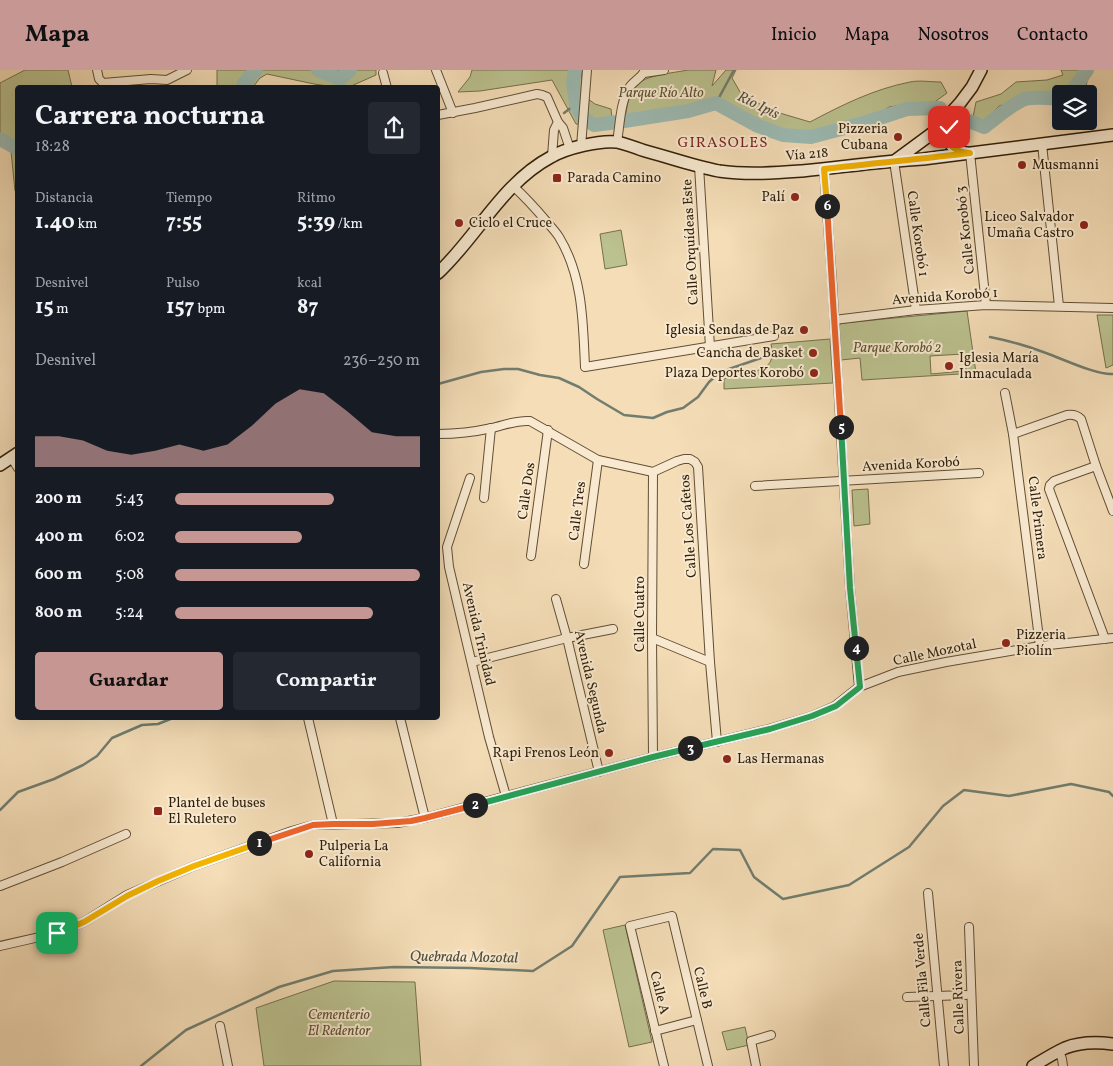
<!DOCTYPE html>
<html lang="es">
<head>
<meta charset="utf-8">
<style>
	:root { --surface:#171b24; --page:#242831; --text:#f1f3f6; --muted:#9ea1a6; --accent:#c59692 }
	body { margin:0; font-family:Vollkorn,serif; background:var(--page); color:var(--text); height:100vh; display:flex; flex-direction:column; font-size:19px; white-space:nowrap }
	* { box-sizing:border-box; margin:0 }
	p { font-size:16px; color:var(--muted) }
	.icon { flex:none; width:28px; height:28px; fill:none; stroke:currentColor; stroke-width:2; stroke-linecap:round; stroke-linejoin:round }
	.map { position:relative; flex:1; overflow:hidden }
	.side { position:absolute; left:15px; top:15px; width:425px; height:635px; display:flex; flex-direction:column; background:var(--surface); border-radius:5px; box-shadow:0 5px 20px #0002 }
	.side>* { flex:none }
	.tools { position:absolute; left:1052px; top:15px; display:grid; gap:10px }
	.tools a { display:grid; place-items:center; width:45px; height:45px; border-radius:5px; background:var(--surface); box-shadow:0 5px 20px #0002; font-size:25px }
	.pin { position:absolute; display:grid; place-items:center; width:42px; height:42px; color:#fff; margin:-21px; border-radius:10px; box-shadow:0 2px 8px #0006 }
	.km { position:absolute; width:25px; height:25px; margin:-12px; border-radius:50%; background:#222; color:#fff; font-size:14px; line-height:25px; text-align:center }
	.round { display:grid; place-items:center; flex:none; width:52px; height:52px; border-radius:5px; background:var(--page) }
	.head { display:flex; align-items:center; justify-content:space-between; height:85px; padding:0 20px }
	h1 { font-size:28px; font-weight:700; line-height:38px }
	.figures { display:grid; grid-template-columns:repeat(3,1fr); gap:8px; height:85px; padding:5px 20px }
	.figures div { display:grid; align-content:center }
	.figures b { font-size:21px; font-weight:700 }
	.figures small { font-size:14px; font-weight:400 }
	.figures p { font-size:14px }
	.chart { height:140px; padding:10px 20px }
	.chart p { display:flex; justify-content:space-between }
	.chart svg { width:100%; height:90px; margin-top:5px; fill:var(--accent); opacity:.7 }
	.action { display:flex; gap:10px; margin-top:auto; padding:10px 20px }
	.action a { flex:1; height:58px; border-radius:5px; background:var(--accent); color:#111; font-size:20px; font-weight:700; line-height:58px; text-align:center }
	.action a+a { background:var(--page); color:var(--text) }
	ul { padding:0 20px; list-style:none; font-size:16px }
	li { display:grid; grid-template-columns:80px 60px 1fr; align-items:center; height:38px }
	li i { height:12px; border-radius:6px; background:var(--accent) }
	header { display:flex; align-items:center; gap:30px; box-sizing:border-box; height:70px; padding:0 25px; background:var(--accent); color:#111 }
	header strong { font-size:24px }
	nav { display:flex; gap:28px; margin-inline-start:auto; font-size:18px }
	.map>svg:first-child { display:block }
	.green { fill:#bbc18f; stroke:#76704c; fill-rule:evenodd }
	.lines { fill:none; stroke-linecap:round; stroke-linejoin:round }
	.stream { stroke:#717d6f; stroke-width:2.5 }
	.river { stroke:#9cbbb3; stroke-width:14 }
	.street-casing { stroke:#614e34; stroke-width:10 }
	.secondary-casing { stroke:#301f08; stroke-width:14 }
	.street { stroke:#f8e9d0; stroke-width:8 }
	.secondary { stroke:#f8e9d0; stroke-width:11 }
	.split-1-casing { stroke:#fff; stroke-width:10 }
	.split-2-casing { stroke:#fff; stroke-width:10 }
	.split-3-casing { stroke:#fff; stroke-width:10 }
	.split-4-casing { stroke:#fff; stroke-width:10 }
	.split-5-casing { stroke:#fff; stroke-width:10 }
	.split-6-casing { stroke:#fff; stroke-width:10 }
	.split-7-casing { stroke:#fff; stroke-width:10 }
	.split-1 { stroke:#f5b400; stroke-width:6 }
	.split-2 { stroke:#f0652b; stroke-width:6 }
	.split-3 { stroke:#22a559; stroke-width:6 }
	.split-4 { stroke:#22a559; stroke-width:6 }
	.split-5 { stroke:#22a559; stroke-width:6 }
	.split-6 { stroke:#f0652b; stroke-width:6 }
	.split-7 { stroke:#f5b400; stroke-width:6 }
	.poi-dot { fill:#8f2418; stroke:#f8e9d0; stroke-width:2 }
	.labels { text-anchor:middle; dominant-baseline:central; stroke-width:4; stroke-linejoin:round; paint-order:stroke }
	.park-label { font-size:14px; font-style:italic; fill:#5a5030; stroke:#f8e9d0 }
	.poi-label { font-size:14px; fill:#301f08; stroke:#f8e9d0; text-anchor:start }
	.street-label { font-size:14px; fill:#301f08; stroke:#f8e9d0 }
	.water-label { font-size:15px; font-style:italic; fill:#504e3b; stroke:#f8e9d0 }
	.neighbourhood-label { font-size:15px; letter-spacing:1px; fill:#7a1f14; stroke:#f8e9d0 }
</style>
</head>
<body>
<header>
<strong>Mapa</strong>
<nav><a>Inicio</a><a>Mapa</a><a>Nosotros</a><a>Contacto</a></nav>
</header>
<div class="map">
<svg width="1113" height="996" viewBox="0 0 1113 996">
	<rect width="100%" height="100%" fill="#f4ddb7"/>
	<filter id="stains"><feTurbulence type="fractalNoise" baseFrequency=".004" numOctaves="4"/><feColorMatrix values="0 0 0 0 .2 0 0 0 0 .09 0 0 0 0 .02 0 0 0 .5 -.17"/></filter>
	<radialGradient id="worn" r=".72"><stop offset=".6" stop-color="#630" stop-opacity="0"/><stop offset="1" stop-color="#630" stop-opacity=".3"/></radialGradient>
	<!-- green -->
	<g class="green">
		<path d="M 25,0 L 68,0 L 72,17 L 18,18 L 17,123 L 15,121 L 11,81 L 0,72 L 0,13 Z"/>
		<path d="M 217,0 L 376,0 L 376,5 L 349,17 L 342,18 L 314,14 L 267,4 L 260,8 L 253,17 L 215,17 L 217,16 Z"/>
		<path d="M 472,0 L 581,0 L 584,26 L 595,34 L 611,39 L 613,57 L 576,54 L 552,10 L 480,21 L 458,22 L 470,7 Z"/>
		<path d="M 688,0 L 716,0 L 712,16 L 726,0 L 736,0 L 732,8 L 747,34 L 758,33 L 773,41 L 810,52 C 842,35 874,19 910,12 C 919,10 931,12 941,12 L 947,23 L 932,34 L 915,33 L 889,37 L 867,52 L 811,67 L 783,65 L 758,56 L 738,42 L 713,37 L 695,43 L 646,49 L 625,55 L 627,47 L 625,47 C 627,39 628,27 632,20 C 639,5 674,3 688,0 Z"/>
		<path d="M 1061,0 L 1090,0 L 1086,16 L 1039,27 L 1024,29 L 999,36 L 985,53 L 973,47 L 976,32 L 1001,24 L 1016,12 L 1047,10 L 1063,5 Z"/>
		<path d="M 621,160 L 627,195 L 605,199 L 600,164 Z"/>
		<path d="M 967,241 L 976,303 L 862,310 L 860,288 L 841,290 L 839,257 L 840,254 L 843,253 ZM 963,284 L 971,291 L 964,301 L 931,304 L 930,286 Z"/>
		<path d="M 1097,245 L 1113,245 L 1113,295 L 1106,298 Z"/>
		<path d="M 830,269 L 833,313 L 724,319 L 724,309 C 737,301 766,305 771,290 C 773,286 772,279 771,274 Z"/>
		<path d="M 868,419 L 870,454 L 854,456 L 852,420 Z"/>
		<path d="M 625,855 L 652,972 L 629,977 L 603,860 Z"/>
		<path d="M 334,911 L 415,912 L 421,996 L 264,996 L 256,938 Z"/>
		<path d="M 745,957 L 749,975 L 727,980 L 722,962 Z"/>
	</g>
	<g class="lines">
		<!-- stream -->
		<g class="stream">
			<path d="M 716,33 L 734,0"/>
			<path d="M 564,43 L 576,34"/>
			<path d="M 990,267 C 1010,271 1028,276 1046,283 C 1063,289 1096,305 1113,304"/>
			<path d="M 438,314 L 481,302 L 504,299 L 518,299 L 540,305 L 559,308 L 579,317 L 597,329 L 624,345 L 653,348 L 667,342 L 683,338 L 698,327 L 709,312 L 717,305 L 729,299 L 761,288 L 771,283"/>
			<path d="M 0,740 L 18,722 L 54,709 L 83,695 L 97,686 L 112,668 L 142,655 L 158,654 L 173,648"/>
			<path d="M 141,996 L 186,960 L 279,917 L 333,901 L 394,897 L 470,898 L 533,901 L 572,876 L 620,807 L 690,803 L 713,779 L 740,780 L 754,807 L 783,829 L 849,815 L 909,777 L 943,736 L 964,720 L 1009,726 L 1071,714 L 1109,722 L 1113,726"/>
		</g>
		<!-- river -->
		<g class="river">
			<path d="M 318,0 L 340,9 L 350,0"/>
			<path d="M 575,0 L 573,12 L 576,34 L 582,47 L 594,55 L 618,52 L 688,41 L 716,33 L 758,56 L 783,65 L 811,67 L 867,52 L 907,39 L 940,38"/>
			<path d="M 243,18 L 244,13 L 256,0"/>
			<path d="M 1068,24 L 1074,19 L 1087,0"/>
			<path d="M 969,51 L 984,57 C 995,49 1013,33 1025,29 C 1036,26 1050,29 1061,28"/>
			<path d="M 0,69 L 18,79"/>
		</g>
		<!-- street casing -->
		<g class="street-casing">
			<g id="street">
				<path d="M 97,0 L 99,9 L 103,13 L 151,9 L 167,10 L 187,0"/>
				<path d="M 436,0 L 453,43"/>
				<path d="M 383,3 L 387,18"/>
				<path d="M 644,3 L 664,0"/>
				<path d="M 438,45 L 475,38 L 537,24 L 542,25 L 547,27 L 558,52 L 563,58 L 570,79"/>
				<path d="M 617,72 C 620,55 620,33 629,18 C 633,11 642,8 645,0"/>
				<path d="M 1042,74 L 1059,236"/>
				<path d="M 581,77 L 587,0"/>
				<path d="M 970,83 L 986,235"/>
				<path d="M 552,86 L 554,60 L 558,52"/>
				<path d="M 894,91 L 916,240"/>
				<path d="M 699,96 L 710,277"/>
				<path d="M 824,99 L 832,210 L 850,518 L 859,617"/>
				<path d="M 513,116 C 525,127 536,139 547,152 C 551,157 556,162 559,167 C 583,206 583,253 585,297 L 774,266"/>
				<path d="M 834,250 L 916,240 L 986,235 L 1113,238"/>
				<path d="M 1005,323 L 1013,364 L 1040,576"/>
				<path d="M 438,364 C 456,364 474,362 492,358 C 505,355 516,350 530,351 L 598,390 L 653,402 L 677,391 L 684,389 L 690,389 L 695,392 L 698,397 L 710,592 L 717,672"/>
				<path d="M 1013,364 L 1067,345 C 1073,344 1077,345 1081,349 L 1096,396 L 1113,441"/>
				<path d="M 11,387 L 18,398"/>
				<path d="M 1096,396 L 1054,411 L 1050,415 L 1049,419 L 1105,569"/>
				<path d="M 653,402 L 652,568 L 653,687"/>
				<path d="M 470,408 L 447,477 L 449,497 L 489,667 L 506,726"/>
				<path d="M 755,416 L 979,403"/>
				<path d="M 484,428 L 491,358"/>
				<path d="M 531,486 L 548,360"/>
				<path d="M 584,494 L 598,390"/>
				<path d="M 556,529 L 567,568 L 599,702"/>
				<path d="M 652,568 L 710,592"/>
				<path d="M 472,592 L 567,568 L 613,559"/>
				<path d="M 308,648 L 333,754"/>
				<path d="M 400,648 L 425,748"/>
				<path d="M 0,816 L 62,792 L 126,764"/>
				<path d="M 928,823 L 944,996"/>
				<path d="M 969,857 L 974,996"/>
				<path d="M 0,876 L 57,863 L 84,852 L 127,825 L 159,811 L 194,796 L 292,761 L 313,755 L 397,753 L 425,748 L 653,687 L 769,659 L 812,646 L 835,636 L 859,617 L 898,602 L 946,592 L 1040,576 L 1113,568"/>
				<path d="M 907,927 L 966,925"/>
				<path d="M 220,956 L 228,996"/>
				<path d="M 655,961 L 697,950"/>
				<path d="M 1059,981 L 1062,989 L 1063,996"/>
				<path d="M 664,996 L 630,856 L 672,846 L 708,996"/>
				<path d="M 756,996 L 751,971 L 771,965"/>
			</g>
		</g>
		<!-- secondary casing -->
		<g class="secondary-casing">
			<g id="secondary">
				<path d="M 949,45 C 949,61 943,79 966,83"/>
				<path d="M 896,90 L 934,62 L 960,33 L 972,17 L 981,0"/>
				<path d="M 438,203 C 477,167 502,113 551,87 C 566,78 600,70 617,72 C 625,74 634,77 642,80 C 668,87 693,96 719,101 C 747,105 774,103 802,101 C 843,97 883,91 923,89 L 1113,65"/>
				<path d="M 0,395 L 18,383"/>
				<path d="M 1033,996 C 1043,990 1054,983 1065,978 C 1080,972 1097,972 1113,974"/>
			</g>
		</g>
		<!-- street -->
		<use href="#street" class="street"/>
		<!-- secondary -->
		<use href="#secondary" class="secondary"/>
	</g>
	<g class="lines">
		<!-- split-1 casing -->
		<g class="split-1-casing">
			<path id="split-1" d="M 57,863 L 84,852 L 127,826 L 158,811 L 194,796 L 259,773"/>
		</g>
		<!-- split-2 casing -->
		<g class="split-2-casing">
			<path id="split-2" d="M 259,773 L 313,755 L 333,754 L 373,754 L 411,751 L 425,748 L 475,735"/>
		</g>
		<!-- split-3 casing -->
		<g class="split-3-casing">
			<path id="split-3" d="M 475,735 L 653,687 L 690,678"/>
		</g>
		<!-- split-4 casing -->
		<g class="split-4-casing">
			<path id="split-4" d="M 690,678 L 770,659 L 812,646 L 836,636 L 860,617 L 856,578"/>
		</g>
		<!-- split-5 casing -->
		<g class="split-5-casing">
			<path id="split-5" d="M 841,357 L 850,518 L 856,578"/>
		</g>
		<!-- split-6 casing -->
		<g class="split-6-casing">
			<path id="split-6" d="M 827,136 L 841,357"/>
		</g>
		<!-- split-7 casing -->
		<g class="split-7-casing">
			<path id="split-7" d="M 827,136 L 824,99 C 873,93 922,89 970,83 C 953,82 946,75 949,57"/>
		</g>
		<!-- split-1 -->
		<use href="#split-1" class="split-1"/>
		<!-- split-2 -->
		<use href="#split-2" class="split-2"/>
		<!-- split-3 -->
		<use href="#split-3" class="split-3"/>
		<!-- split-4 -->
		<use href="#split-4" class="split-4"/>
		<!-- split-5 -->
		<use href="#split-5" class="split-5"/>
		<!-- split-6 -->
		<use href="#split-6" class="split-6"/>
		<!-- split-7 -->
		<use href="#split-7" class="split-7"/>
	</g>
	<!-- markers -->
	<g class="poi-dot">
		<circle cx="898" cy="67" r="5"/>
		<circle cx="1022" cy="95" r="5"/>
		<rect x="552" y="103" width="10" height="10" rx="2.5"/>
		<circle cx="795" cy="127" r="5"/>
		<circle cx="459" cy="153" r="5"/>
		<circle cx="1084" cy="155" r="5"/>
		<circle cx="804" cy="260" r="5"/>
		<circle cx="813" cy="283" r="5"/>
		<circle cx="949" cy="296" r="5"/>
		<circle cx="814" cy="303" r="5"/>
		<circle cx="1006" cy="573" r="5"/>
		<circle cx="609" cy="683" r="5"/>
		<circle cx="727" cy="689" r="5"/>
		<rect x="153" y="736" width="10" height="10" rx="2.5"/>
		<circle cx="309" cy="784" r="5"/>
	</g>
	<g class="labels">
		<!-- park labels -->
		<g class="park-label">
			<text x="661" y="23">Parque Río Alto</text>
			<text x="897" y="278">Parque Korobó 2</text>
			<text x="339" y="945">Cementerio<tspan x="339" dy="16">El Redentor</tspan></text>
		</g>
		<!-- poi labels -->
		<g class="poi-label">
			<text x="888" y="59" text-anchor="end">Pizzeria<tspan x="888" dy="16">Cubana</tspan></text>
			<text x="1032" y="95">Musmanni</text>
			<text x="567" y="108">Parada Camino</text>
			<text x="785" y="127" text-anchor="end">Palí</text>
			<text x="1074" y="147" text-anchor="end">Liceo Salvador<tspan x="1074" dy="16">Umaña Castro</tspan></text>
			<text x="469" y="153">Ciclo el Cruce</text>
			<text x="794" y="260" text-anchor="end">Iglesia Sendas de Paz</text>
			<text x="803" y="283" text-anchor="end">Cancha de Basket</text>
			<text x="959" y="288">Iglesia María<tspan x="959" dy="16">Inmaculada</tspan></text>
			<text x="804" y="303" text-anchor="end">Plaza Deportes Korobó</text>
			<text x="1016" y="565">Pizzeria<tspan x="1016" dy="16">Piolín</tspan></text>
			<text x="599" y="683" text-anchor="end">Rapi Frenos León</text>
			<text x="737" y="689">Las Hermanas</text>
			<text x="168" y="733">Plantel de buses<tspan x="168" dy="16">El Ruletero</tspan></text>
			<text x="319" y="776">Pulperia La<tspan x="319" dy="16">California</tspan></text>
		</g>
		<!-- street labels -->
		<g class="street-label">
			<text transform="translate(807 85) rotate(-5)">Vía 218</text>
			<text transform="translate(966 160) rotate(-96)">Calle Korobó 3</text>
			<text transform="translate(917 164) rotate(82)">Calle Korobó 1</text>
			<text transform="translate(691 172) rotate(-93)">Calle Orquídeas Este</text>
			<text transform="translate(945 227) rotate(-4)">Avenida Korobó 1</text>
			<text transform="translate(911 395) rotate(-3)">Avenida Korobó</text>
			<text transform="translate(527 421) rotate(-82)">Calle Dos</text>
			<text transform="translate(578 441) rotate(-83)">Calle Tres</text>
			<text transform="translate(1037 448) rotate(83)">Calle Primera</text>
			<text transform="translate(689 456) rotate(-94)">Calle Los Cafetos</text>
			<text transform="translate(640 544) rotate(-90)">Calle Cuatro</text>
			<text transform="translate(478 564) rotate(77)">Avenida Trinidad</text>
			<text transform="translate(935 583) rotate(-12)">Calle Mozotal</text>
			<text transform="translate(590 612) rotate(77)">Avenida Segunda</text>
			<text transform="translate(923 910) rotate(-95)">Calle Fila Verde</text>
			<text transform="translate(702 918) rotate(77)">Calle B</text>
			<text transform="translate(659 923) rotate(76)">Calle A</text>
			<text transform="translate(959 927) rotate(-92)">Calle Rivera</text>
		</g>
		<!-- water labels -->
		<g class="water-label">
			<text transform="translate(758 36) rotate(26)">Río Ipís</text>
			<text transform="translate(464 888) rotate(1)">Quebrada Mozotal</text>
		</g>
		<!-- neighbourhood labels -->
		<g class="neighbourhood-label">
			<text x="723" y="73">GIRASOLES</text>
		</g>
	</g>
	<rect width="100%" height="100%" filter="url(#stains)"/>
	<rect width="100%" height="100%" fill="url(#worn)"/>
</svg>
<div class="tools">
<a><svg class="icon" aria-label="layers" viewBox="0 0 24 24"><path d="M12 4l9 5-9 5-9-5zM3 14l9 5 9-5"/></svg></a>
</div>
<div class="pin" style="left:57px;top:863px;background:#1e9e55"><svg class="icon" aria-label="arrive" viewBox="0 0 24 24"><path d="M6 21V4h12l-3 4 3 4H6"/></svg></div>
<div class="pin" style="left:949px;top:57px;background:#d93025"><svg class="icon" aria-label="check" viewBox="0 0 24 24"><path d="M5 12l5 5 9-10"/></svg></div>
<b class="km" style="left:259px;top:773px">1</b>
<b class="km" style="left:475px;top:735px">2</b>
<b class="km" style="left:690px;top:678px">3</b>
<b class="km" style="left:856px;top:578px">4</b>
<b class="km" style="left:841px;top:357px">5</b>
<b class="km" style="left:827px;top:136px">6</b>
<section class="side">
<div class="head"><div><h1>Carrera nocturna</h1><p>18:28</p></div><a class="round"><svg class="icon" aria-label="share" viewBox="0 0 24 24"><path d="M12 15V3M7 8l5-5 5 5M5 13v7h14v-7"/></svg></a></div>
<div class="figures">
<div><p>Distancia</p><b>1.40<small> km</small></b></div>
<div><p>Tiempo</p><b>7:55</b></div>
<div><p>Ritmo</p><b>5:39<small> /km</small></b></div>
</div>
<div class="figures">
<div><p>Desnivel</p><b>15<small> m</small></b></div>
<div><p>Pulso</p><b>157<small> bpm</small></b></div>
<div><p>kcal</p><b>87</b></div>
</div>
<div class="chart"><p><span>Desnivel</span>236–250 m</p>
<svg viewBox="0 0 160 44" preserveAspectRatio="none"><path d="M0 44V29L10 29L20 31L30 36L40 38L50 36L60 33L70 36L80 33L90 24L100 13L110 6L120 8L130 17L140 27L150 29L160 29V44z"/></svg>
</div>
<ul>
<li><b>200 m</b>5:43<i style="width:65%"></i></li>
<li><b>400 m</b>6:02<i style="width:52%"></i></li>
<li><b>600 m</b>5:08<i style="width:100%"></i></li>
<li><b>800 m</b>5:24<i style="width:81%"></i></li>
</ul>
<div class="action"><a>Guardar</a><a>Compartir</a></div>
</section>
</div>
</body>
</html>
